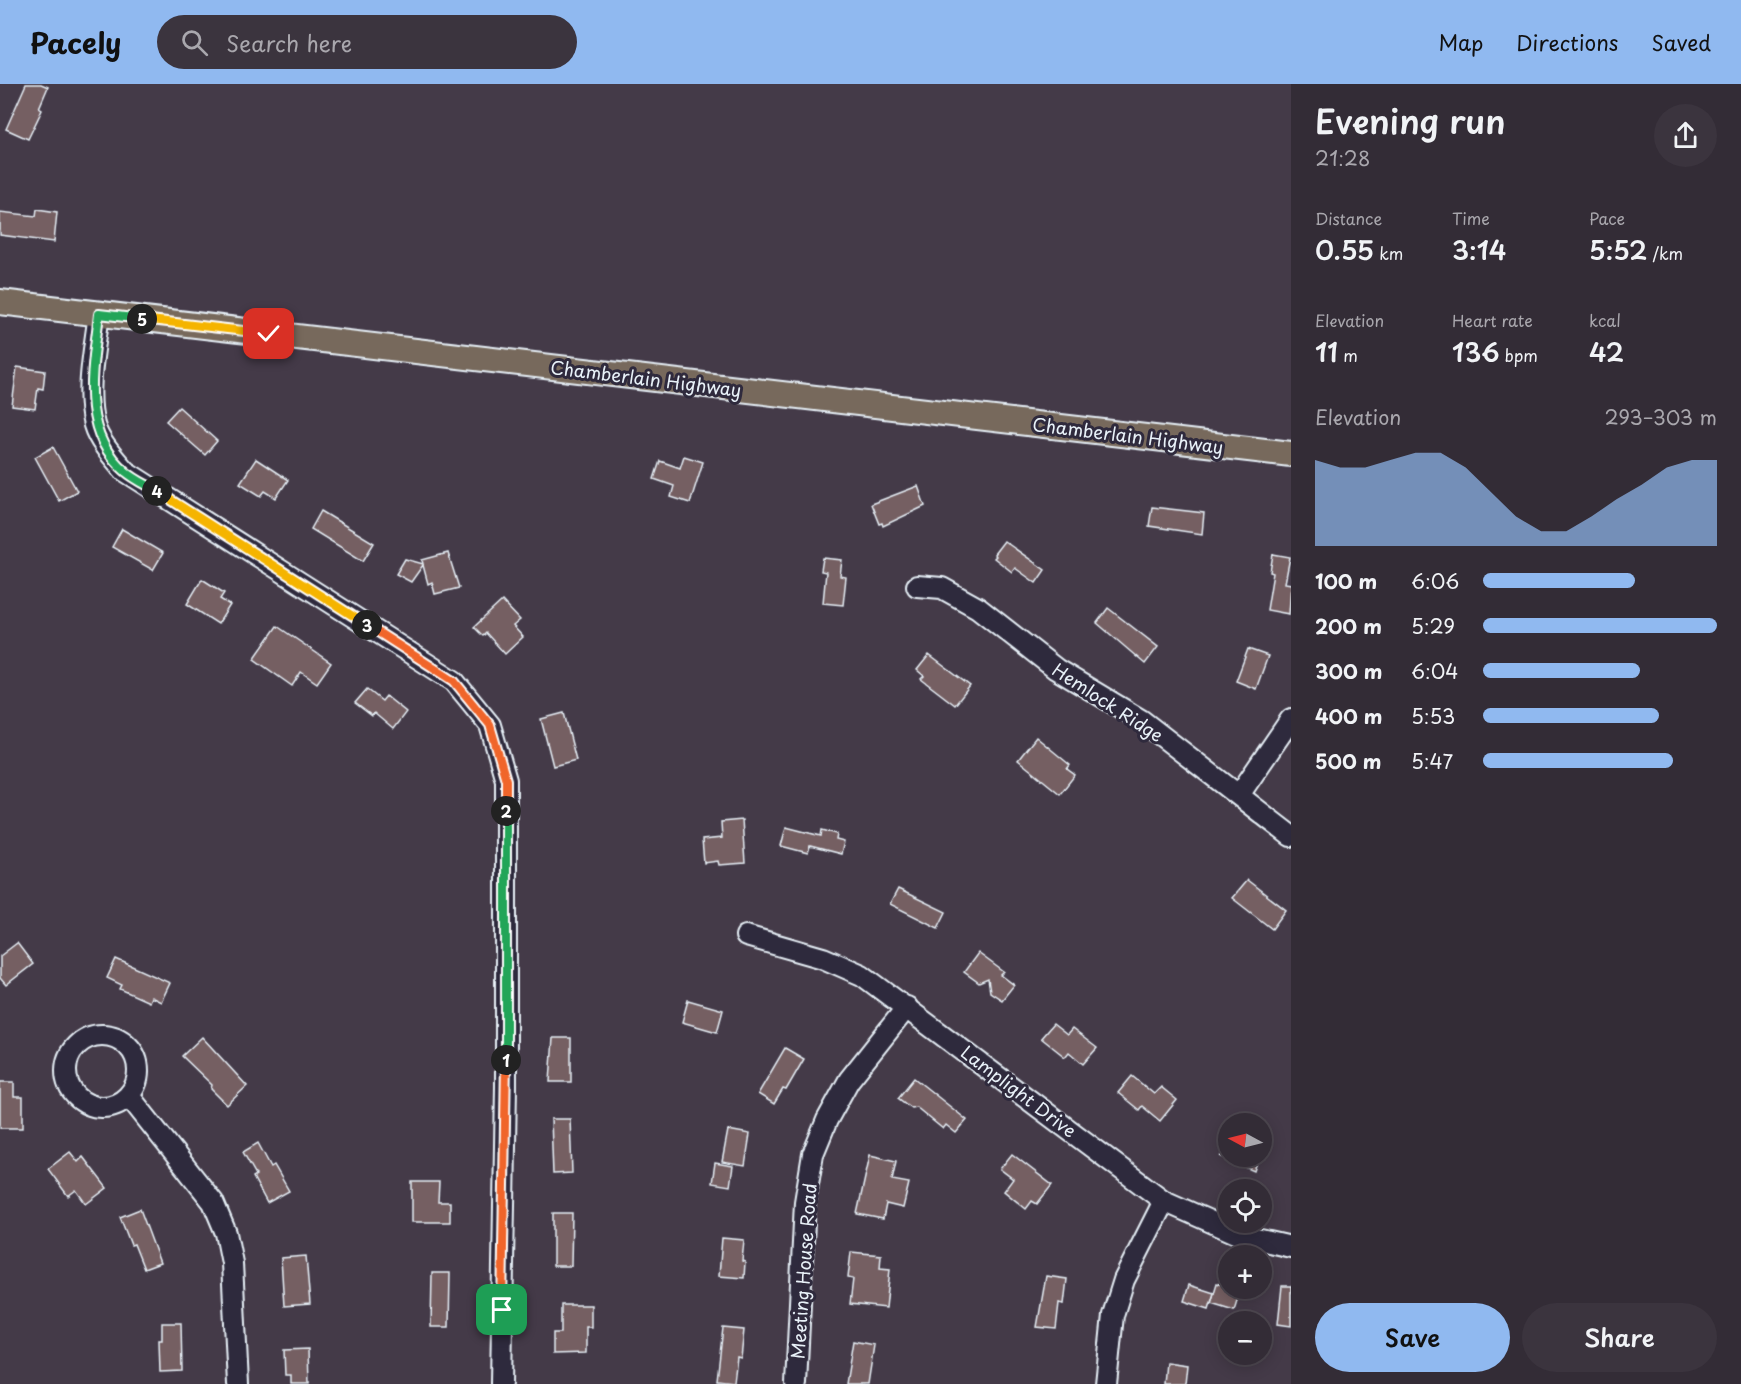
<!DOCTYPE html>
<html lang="en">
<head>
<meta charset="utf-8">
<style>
	:root { --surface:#332c36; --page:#3b343e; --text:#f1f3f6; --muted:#a9a7ad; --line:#4e4851; --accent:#90b9f0 }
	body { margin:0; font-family:"Playpen Sans",sans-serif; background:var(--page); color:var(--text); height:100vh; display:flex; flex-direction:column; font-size:22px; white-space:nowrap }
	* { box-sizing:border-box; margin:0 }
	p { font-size:20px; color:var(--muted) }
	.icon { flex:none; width:33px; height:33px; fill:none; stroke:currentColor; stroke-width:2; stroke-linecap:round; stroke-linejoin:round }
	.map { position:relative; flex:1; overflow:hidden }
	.panel { display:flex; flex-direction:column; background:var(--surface); width:450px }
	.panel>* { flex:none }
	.needle { width:39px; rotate:277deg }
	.fabs { position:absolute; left:1218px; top:1029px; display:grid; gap:12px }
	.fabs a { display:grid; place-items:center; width:54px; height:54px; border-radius:50%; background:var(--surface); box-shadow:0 3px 15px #0003,0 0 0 2px var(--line); font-size:30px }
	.pin { position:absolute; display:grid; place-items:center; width:51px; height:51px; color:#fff; margin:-26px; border-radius:12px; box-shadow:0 3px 9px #0006 }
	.km { position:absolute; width:30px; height:30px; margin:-15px; border-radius:50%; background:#222; color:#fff; font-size:16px; line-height:30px; text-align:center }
	.round { display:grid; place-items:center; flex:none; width:63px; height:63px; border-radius:32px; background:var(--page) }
	.summary { display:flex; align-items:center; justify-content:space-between; height:102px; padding:0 24px }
	h1 { font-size:33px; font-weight:600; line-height:45px }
	.stats { display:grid; grid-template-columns:repeat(3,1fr); gap:9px; height:102px; padding:6px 24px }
	.stats div { display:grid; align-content:center }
	.stats b { font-size:26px; font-weight:600 }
	.stats small { font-size:16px; font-weight:400 }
	.stats p { font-size:16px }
	.chart { height:168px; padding:12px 24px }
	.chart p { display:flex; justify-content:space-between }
	.chart svg { width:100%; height:108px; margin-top:6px; fill:var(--accent); opacity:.7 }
	.cta { display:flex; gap:12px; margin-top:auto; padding:12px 24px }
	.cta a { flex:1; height:69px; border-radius:36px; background:var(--accent); color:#111; font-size:24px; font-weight:600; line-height:69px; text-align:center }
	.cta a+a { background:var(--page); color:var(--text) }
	ul { padding:0 24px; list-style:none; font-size:20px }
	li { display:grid; grid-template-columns:96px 72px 1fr; align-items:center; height:45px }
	li i { height:15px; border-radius:8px; background:var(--accent) }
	header { display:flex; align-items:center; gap:36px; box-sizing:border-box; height:84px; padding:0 30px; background:var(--accent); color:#111 }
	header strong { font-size:28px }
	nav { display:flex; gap:33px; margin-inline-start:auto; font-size:21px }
	.search { width:420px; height:54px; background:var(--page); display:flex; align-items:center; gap:15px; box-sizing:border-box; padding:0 21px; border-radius:33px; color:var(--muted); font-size:22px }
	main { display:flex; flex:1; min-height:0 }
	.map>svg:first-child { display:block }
	.building { fill:#755e62; stroke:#e8f1f8; stroke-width:1.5 }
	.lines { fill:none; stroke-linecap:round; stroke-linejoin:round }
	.minor-casing { stroke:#e8f1f8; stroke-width:24 }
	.major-casing { stroke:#e8f1f8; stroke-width:28 }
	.minor { stroke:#2f2a3d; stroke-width:20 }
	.major { stroke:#77695c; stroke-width:24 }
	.split-1-casing { stroke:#fff; stroke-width:12 }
	.split-2-casing { stroke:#fff; stroke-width:12 }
	.split-3-casing { stroke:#fff; stroke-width:12 }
	.split-4-casing { stroke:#fff; stroke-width:12 }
	.split-5-casing { stroke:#fff; stroke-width:12 }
	.split-6-casing { stroke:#fff; stroke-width:12 }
	.split-1 { stroke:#f0652b; stroke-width:8 }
	.split-2 { stroke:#22a559; stroke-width:8 }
	.split-3 { stroke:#f0652b; stroke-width:8 }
	.split-4 { stroke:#f5b400; stroke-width:8 }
	.split-5 { stroke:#22a559; stroke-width:8 }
	.split-6 { stroke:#f5b400; stroke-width:8 }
	.labels { text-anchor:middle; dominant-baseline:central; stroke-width:6; stroke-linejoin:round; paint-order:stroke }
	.street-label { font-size:18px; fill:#e8f1f8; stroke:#2f2a3d }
</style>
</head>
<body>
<header>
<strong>Pacely</strong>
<div class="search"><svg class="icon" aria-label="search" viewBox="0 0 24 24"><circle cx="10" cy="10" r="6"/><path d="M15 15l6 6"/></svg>Search here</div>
<nav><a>Map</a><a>Directions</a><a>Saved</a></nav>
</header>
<main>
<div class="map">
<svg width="1291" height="1300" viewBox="0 0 1291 1300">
	<rect width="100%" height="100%" fill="#443a48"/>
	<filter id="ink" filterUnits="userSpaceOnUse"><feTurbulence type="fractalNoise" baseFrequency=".0167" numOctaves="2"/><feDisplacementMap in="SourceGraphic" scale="12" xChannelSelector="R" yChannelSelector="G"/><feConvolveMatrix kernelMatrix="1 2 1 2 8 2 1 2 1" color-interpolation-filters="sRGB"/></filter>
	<g filter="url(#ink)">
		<!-- building -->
		<g class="building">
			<path d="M 26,0 L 41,0 L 48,3 L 39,24 L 42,26 L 28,55 L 6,45 Z"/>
			<path d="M 37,125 L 57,128 L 54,158 L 0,151 L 0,128 L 36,132 Z"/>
			<path d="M 17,283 L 45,287 L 43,305 L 38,304 L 35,325 L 12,322 Z"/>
			<path d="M 179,323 L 217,357 L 205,371 L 166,337 Z"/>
			<path d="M 53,363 L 77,407 L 59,417 L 35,373 Z"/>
			<path d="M 684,372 L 703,378 L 690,419 L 671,413 L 674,402 L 654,395 L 660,377 L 680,384 Z"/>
			<path d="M 256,375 L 288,396 L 276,414 L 265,407 L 261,412 L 240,399 Z"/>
			<path d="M 918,402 L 925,422 L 883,442 L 882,439 L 879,440 L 871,420 Z"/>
			<path d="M 1152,423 L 1204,429 L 1202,450 L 1149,442 Z"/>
			<path d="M 321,427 L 374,459 L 363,477 L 311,445 Z"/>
			<path d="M 122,445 L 163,469 L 153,486 L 112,463 Z"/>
			<path d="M 1004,457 L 1045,486 L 1036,499 L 1015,484 L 1012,488 L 994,474 L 996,472 L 994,470 Z"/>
			<path d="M 448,469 L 459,504 L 435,510 L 432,498 L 428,500 L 423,481 L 411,498 L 396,490 L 405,475 L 423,480 L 422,476 Z"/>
			<path d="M 1273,470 L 1290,473 L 1285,499 L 1291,500 L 1289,530 L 1267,526 L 1273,489 L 1270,488 Z"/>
			<path d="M 823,474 L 842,476 L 840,492 L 846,493 L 843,521 L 823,519 L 826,488 L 821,487 Z"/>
			<path d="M 202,495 L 224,509 L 220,515 L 230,521 L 218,540 L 187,520 Z"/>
			<path d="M 502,517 L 520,536 L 513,542 L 523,553 L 505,570 L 486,549 L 483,552 L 474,543 Z"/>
			<path d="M 1108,524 L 1158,563 L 1145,580 L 1097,539 Z"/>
			<path d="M 277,542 L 331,579 L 317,599 L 301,588 L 292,602 L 254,575 Z"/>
			<path d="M 1248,565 L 1268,572 L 1256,605 L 1236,597 Z"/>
			<path d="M 929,571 L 970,602 L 955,621 L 921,595 L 924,592 L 917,586 Z"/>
			<path d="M 367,605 L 382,617 L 386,612 L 406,628 L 393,645 L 374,629 L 372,632 L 355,619 Z"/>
			<path d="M 564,629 L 576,676 L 553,682 L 541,635 Z"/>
			<path d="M 1036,653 L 1070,681 L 1067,685 L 1075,691 L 1060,710 L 1018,676 Z"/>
			<path d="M 742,736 L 745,779 L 719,781 L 718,777 L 704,779 L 702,756 L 722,754 L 721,738 Z"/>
			<path d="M 786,743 L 821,752 L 822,746 L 837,750 L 836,756 L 844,758 L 841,770 L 810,762 L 808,769 L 781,762 Z"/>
			<path d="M 1247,796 L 1286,826 L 1272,845 L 1232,814 Z"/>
			<path d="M 898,805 L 946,828 L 938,844 L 890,820 Z"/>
			<path d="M 17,859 L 33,880 L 6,901 L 0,894 L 0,872 Z"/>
			<path d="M 978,869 L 1004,888 L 1001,891 L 1014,901 L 1002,916 L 990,908 L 988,895 L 979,899 L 964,888 Z"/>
			<path d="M 116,875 L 170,899 L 161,918 L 151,913 L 149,918 L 120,905 L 122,901 L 107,894 Z"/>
			<path d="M 688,916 L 723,926 L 717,948 L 682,938 Z"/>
			<path d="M 1053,940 L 1067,951 L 1072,945 L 1097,964 L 1083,980 L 1069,968 L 1065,973 L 1041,954 Z"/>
			<path d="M 202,953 L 247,1002 L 227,1021 L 211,1005 L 212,1001 L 182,972 Z"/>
			<path d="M 553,954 L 571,954 L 571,998 L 550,998 Z"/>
			<path d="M 785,964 L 804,975 L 786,1006 L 783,1005 L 774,1020 L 758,1010 Z"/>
			<path d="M 1132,992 L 1154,1010 L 1161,1003 L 1177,1016 L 1160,1037 L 1142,1022 L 1139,1026 L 1118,1009 Z"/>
			<path d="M 914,994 L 967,1036 L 956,1049 L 946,1041 L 943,1045 L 916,1023 L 911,1024 L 898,1014 Z"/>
			<path d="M 0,998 L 14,998 L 14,1013 L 23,1013 L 23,1044 L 0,1044 Z"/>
			<path d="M 551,1035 L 570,1035 L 572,1089 L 553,1090 Z"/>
			<path d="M 728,1046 L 750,1050 L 745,1082 L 722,1078 Z"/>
			<path d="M 258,1059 L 271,1083 L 274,1081 L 289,1107 L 267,1119 L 253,1093 L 256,1091 L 243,1068 Z"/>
			<path d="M 70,1068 L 78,1078 L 83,1073 L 107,1104 L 86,1120 L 76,1106 L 68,1112 L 48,1085 Z"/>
			<path d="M 1012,1070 L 1052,1101 L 1037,1120 L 1032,1117 L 1026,1125 L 1004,1107 L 1013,1095 L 1000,1085 Z"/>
			<path d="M 870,1071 L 896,1077 L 892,1096 L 909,1099 L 903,1124 L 886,1120 L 883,1135 L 857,1130 Z"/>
			<path d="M 1220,1072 L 1259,1072 L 1254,1087 Z"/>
			<path d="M 715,1079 L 733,1082 L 730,1102 L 712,1099 Z"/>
			<path d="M 412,1098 L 439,1098 L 438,1118 L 450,1118 L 450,1138 L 412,1138 Z"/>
			<path d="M 140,1125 L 160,1179 L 144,1185 L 134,1160 L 131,1161 L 120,1133 Z"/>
			<path d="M 553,1129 L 572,1129 L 571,1182 L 553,1182 Z"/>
			<path d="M 722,1154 L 744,1156 L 742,1177 L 745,1178 L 744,1194 L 719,1192 Z"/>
			<path d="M 851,1168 L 881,1171 L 880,1184 L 890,1185 L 886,1224 L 850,1220 L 853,1195 L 848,1194 Z"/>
			<path d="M 306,1172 L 310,1220 L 284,1222 L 281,1174 Z"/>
			<path d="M 432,1189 L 450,1189 L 449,1243 L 431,1243 Z"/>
			<path d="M 1046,1192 L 1067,1195 L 1064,1220 L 1059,1219 L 1056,1245 L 1037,1243 Z"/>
			<path d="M 1217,1199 L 1240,1207 L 1234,1226 L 1211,1219 Z"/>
			<path d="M 1189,1201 L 1214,1209 L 1209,1225 L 1184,1217 Z"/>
			<path d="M 1282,1202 L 1291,1202 L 1291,1242 L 1278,1240 Z"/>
			<path d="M 561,1221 L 591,1221 L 591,1243 L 586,1243 L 586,1269 L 553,1270 L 553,1249 L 561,1249 Z"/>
			<path d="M 162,1239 L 181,1239 L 182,1287 L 160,1288 L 159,1256 L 162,1256 Z"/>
			<path d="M 723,1244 L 744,1246 L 741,1274 L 737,1273 L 734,1298 L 717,1296 Z"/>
			<path d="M 853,1257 L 874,1261 L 868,1300 L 846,1300 Z"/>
			<path d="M 308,1265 L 309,1300 L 291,1300 L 291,1291 L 285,1291 L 284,1266 Z"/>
			<path d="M 1166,1278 L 1187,1281 L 1185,1300 L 1164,1300 Z"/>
		</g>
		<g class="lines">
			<!-- minor casing -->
			<g class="minor-casing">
				<g id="minor">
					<path d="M 99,229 C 95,264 85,306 94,341 C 99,358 114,374 125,387 L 454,597 L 490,641 L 506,696 L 506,1002 L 501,1300"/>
					<path d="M 917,502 L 942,504 L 978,524 L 1056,585 L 1141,636 L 1291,752"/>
					<path d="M 1239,711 L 1291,635"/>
					<path d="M 746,852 L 823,874 L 862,891 L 1164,1117 L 1243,1152 L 1291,1163"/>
					<circle cx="102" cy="987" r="36"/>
					<path d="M 129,1012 L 213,1118 L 226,1149 L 232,1179 L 238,1300"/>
					<path d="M 796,1300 L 805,1118 L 813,1070 L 827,1036 L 849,996 L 907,923"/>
					<path d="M 1106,1300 L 1113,1231 L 1124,1196 L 1164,1117"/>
				</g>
			</g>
			<!-- major casing -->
			<g class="major-casing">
				<path id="major" d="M 0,218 L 1291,370"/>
			</g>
			<!-- minor -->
			<use href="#minor" class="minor"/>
			<!-- major -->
			<use href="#major" class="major"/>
		</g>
	</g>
	<g class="lines" filter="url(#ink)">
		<!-- split-1 casing -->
		<g class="split-1-casing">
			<path id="split-1" d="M 502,1226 L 506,976"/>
		</g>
		<!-- split-2 casing -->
		<g class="split-2-casing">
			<path id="split-2" d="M 506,976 L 506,727"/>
		</g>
		<!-- split-3 casing -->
		<g class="split-3-casing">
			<path id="split-3" d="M 367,541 L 454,597 L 490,641 L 506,696 L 506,727"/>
		</g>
		<!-- split-4 casing -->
		<g class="split-4-casing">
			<path id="split-4" d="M 157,407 L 367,541"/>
		</g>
		<!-- split-5 casing -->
		<g class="split-5-casing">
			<path id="split-5" d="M 142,235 L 99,230 C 93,284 78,347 125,387 C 134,395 147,401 157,407"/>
		</g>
		<!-- split-6 casing -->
		<g class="split-6-casing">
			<path id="split-6" d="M 142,235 L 269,250"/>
		</g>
		<!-- split-1 -->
		<use href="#split-1" class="split-1"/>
		<!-- split-2 -->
		<use href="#split-2" class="split-2"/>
		<!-- split-3 -->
		<use href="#split-3" class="split-3"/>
		<!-- split-4 -->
		<use href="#split-4" class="split-4"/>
		<!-- split-5 -->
		<use href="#split-5" class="split-5"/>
		<!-- split-6 -->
		<use href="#split-6" class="split-6"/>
	</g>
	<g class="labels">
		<!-- street labels -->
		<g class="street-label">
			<text transform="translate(646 294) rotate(7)">Chamberlain Highway</text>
			<text transform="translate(1128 351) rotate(7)">Chamberlain Highway</text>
			<text transform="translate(1108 618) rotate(33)">Hemlock Ridge</text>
			<text transform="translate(1019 1007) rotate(37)">Lamplight Drive</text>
			<text transform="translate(803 1187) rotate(-86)">Meeting House Road</text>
		</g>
	</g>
</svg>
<div class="fabs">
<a><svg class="needle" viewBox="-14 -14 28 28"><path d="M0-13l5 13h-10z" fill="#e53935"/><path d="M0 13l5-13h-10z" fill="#a9a7ad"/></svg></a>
<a><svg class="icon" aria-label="locate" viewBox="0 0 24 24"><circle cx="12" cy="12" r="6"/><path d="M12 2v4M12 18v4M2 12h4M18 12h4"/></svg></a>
<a>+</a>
<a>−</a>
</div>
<div class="pin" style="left:502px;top:1226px;background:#1e9e55"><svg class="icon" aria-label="arrive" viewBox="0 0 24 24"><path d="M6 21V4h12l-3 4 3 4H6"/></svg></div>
<div class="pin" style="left:269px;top:250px;background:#d93025"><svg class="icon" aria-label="check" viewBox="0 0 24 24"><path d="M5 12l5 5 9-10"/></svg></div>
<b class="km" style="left:506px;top:976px">1</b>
<b class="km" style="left:506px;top:727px">2</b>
<b class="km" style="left:367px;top:541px">3</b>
<b class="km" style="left:157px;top:407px">4</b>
<b class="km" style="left:142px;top:235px">5</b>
</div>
<section class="panel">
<div class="summary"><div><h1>Evening run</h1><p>21:28</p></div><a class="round"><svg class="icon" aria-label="share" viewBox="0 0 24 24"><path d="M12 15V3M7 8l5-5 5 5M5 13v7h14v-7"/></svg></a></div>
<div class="stats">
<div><p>Distance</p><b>0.55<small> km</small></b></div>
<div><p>Time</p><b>3:14</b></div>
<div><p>Pace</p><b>5:52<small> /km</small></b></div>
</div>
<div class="stats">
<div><p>Elevation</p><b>11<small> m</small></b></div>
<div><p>Heart rate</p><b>136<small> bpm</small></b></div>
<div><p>kcal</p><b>42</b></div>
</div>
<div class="chart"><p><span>Elevation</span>293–303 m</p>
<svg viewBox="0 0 160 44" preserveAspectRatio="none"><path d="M0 44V9L10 12L20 12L30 9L40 6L50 6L60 12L70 22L80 32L90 38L100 38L110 32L120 25L130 19L140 12L150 9L160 9V44z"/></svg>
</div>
<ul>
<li><b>100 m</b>6:06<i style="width:65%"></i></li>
<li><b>200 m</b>5:29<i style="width:100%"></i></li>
<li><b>300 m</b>6:04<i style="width:67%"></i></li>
<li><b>400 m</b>5:53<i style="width:75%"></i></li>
<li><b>500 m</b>5:47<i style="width:81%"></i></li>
</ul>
<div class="cta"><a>Save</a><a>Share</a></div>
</section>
</main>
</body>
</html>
